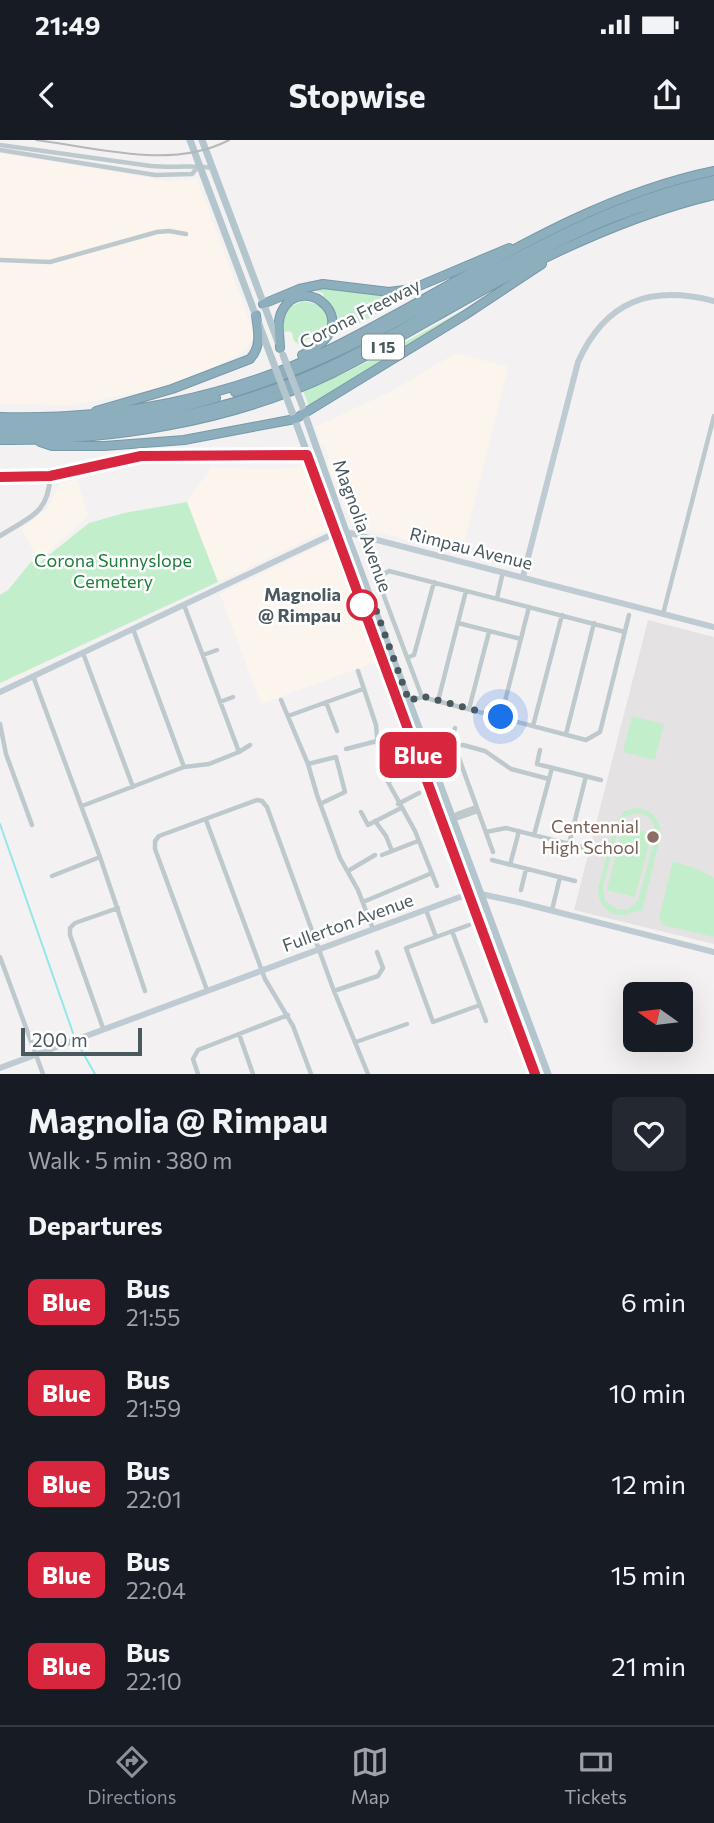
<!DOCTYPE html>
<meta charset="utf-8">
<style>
body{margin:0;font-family:Commissioner,sans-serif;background:#242831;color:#f1f3f6;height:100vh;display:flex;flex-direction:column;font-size:26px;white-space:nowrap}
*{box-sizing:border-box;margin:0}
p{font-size:23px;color:#9ea1a6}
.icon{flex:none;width:38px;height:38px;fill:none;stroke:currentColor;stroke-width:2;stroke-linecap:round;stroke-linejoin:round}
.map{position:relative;height:934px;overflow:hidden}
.panel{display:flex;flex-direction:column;background:#171b24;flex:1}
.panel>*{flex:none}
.badge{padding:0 14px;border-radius:10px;font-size:24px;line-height:46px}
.needle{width:46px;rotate:284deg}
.tools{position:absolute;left:623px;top:842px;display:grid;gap:14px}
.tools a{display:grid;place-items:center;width:70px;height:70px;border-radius:10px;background:#171b24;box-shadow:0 7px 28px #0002;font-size:35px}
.scale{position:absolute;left:21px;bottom:18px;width:121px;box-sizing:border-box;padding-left:7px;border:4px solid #4a595e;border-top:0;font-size:19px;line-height:24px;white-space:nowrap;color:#4a595e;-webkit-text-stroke:5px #fff;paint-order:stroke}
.you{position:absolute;width:35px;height:35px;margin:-18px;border:5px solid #fff;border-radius:50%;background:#1a73e8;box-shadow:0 0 0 10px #1a73e833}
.map>.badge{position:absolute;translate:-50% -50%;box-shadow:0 0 0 4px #fff}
h2{padding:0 28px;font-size:26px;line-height:63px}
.round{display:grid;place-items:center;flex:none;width:74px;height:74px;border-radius:10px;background:#242831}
.headline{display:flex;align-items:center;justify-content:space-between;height:119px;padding:0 28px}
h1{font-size:33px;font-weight:700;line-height:52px}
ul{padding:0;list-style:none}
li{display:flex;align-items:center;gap:21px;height:91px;padding:0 28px}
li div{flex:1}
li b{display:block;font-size:26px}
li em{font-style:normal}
li .badge{min-width:77px;font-weight:700;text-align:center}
.status{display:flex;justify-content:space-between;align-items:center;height:49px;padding:0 35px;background:#171b24;direction:ltr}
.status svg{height:19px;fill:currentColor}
header{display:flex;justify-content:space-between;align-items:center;height:91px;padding:0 28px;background:#171b24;font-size:32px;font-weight:700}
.menu{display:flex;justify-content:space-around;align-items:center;height:98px;border-top:2px solid #363941;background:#171b24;font-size:19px;color:#9ea1a6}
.menu a{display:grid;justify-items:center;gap:4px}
.menu .on{color:#8c9099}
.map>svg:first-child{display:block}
.commercial{fill:#fcf5ed}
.education{fill:#e4e2e3}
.green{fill:#c3eecb;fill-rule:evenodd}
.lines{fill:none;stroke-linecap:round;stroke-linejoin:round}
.stream{stroke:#92e8e9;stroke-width:2}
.motorway-casing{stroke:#7799a9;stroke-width:10}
.minor{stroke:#bec9cd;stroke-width:4.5}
.tertiary{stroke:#bec9cd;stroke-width:5}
.secondary{stroke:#becbd2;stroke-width:6}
.primary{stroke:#b3c6ce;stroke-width:7}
.motorway{stroke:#8caebd;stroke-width:8}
.rail{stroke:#b4b8bb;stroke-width:2}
.primary-bridge{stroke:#b3c6ce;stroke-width:7}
.line-casing{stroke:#fff;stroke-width:16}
.line{stroke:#d7263d;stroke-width:10}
.walk{stroke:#4a595e;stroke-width:7;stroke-dasharray:0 12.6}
.stop-dot{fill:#fff;stroke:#d7263d;stroke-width:3.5}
.education-dot{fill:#8d6e63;stroke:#fff;stroke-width:2.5}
.labels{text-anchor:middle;stroke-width:5;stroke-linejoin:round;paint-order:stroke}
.shield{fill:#fff;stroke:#808b8e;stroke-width:2}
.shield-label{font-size:16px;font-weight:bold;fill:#4a595e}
.street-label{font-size:18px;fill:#4a595e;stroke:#fff}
.park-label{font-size:18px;fill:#1c7e3a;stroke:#fff}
.stop-label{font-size:18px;font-weight:bold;fill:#4a595e;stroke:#fff;text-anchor:end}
.education-label{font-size:18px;fill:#785e54;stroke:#fff;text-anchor:end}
</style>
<div class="status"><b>21:49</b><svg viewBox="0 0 49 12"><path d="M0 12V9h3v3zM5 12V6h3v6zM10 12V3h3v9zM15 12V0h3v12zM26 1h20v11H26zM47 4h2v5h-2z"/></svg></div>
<header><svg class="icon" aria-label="back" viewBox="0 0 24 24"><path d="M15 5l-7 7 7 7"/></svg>Stopwise<svg class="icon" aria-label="share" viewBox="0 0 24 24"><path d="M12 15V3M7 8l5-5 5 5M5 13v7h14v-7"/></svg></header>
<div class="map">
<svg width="714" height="934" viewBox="0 0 714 934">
<rect width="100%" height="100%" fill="#f4f1f2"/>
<path class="commercial" d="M0,13L169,41L197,39L255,196L242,213L204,232L150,250L74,265L0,264Z
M456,213L508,227L461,414L352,385L327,323L329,319L325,305L321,304L315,287L392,251Z
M300,324L305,327L327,386L325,391L218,442L187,362L211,328L278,329L299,327Z
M77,339L88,376L39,420L21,389L48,368L60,343Z
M328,402L333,404L376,522L261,564L220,454Z"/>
<path class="education" d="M648,480L714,497V804L574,770Z"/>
<path class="green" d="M315,148L416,151L417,154C411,160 406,159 398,162C383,169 350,192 335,192C337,167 325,169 323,153L316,151Z
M303,161L321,165L328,177L327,191L322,190L313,199H307L302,206L294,201L292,193L289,191L284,192V177L290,167Z
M463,170L464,172L309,266L303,251C359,229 410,199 463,170Z
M187,362L218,442L0,543V455L8,450L35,417L39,423L89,383L124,373Z
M632,576L664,584L655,620L623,612Z
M635,668C651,669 660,678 661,694L642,771C634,770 632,774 624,775C608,777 598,763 598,749L615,683L624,671ZM636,673C649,674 657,683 655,697L638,761L629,769H617L605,761L603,746L619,685L625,677Z
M623,686L652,693L635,757L607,750Z
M673,721L700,730L714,738V797L663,785L659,778Z"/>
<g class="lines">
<path class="stream" d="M0,684L73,893
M79,906L95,934"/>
<g class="motorway-casing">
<path id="motorway" d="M263,164L299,149L323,144L389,152L412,149L509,108
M280,208C280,196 276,182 282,171C303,129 371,184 302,215
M235,252C404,201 540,77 714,40
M96,271L172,249L250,219C262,206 258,191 256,175
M0,277C113,280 228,259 330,209C456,147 574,60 714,31
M0,285C73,286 146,279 216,258
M0,292C113,294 228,274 330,226C420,184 502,126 593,86C631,69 673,58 714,48
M0,300C110,301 231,282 331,234C388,206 442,172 498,142C567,105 638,73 714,55
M40,302L52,306H104L184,300L295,279L465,175L542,124"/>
</g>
<path class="minor" d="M0,5L151,26C171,28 191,25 212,28
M0,10L155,35L192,34L198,27
M0,120L50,122L157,92L169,91L186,94
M497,458L503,432
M184,465L239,612
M663,474L714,276
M458,483L521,499
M133,489L184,627
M83,513L133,647
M203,515L217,510
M409,517L414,515L434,442
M358,531L376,585L378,607L388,642L415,691L437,746
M33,536L100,717L145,851
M422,557L379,443L381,436L389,431L625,492
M281,560L308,624L317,655L340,718L358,750L373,789
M409,561L422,557L586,600L600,592L629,475
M438,561L466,451
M220,562L233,557
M326,562L337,591
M469,569L489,492
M288,576L363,549
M501,577L529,467
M0,584L6,614L32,685
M533,586L562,475
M455,588L452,599L493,712
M566,594L594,483
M454,606L463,605L485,611L511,629L549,639
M346,609L377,601
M540,610L537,624L601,640
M379,612L404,606
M308,624L336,617L345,652L320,664
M387,638L421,626
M388,642L421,626
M398,664L419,653
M82,666L184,627L209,624L239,612L250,605
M361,672L368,685L401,668
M453,678L457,674L476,667
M454,678H458L478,671
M206,680L265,839L293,886L311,934
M375,681L386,696L392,711
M486,692L506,688L585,708
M534,695L552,628
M569,704L586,636
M382,715L418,701
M492,720L575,741
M510,725L519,691
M348,731L375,715
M52,736L100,717
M521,750L526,729
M363,762L432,733
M426,770L436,797
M552,770L560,737
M469,785L406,808L433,882L480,865
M452,791L486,881
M0,817L43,934
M207,850L155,709V701L159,696L257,660L262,661L267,667L334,851L368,934
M334,851L378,836L383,828L377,812
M103,888L70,795V788L75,783L118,768
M239,894L253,934
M356,902L407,884
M198,934L193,919L198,910L288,875"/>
<path class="tertiary" d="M0,337L50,336L141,316L319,313
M0,396C29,377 49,374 50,336"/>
<path class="secondary" d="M523,437L578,222C606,160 651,145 714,161
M0,552L335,393L346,392L714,487
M0,928L468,754H481L518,762L714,812"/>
<path class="primary" d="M190,0L272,219
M202,0L278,202
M303,269L346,392L548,934
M292,272L535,934"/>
<use href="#motorway" class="motorway"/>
<path class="rail" d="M36,0C98,8 172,30 229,0"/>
<path class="primary-bridge" d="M283,215L302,265
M272,219L292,272"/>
</g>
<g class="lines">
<g class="line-casing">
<path id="line" d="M0,337L50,336L141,316L307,315L535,934"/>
</g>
<use href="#line" class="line"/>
<path class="walk" d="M362,465L360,458L366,475L376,470L409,561L422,556L501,577"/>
</g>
<circle class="stop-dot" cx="362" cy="465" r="14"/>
<circle class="education-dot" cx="653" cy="697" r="7"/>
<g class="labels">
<rect class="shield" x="362" y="194.5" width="42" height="25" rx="5"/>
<g class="shield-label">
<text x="383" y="213">I 15</text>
</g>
<g class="street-label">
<text transform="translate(360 174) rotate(-27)" y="6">Corona Freeway</text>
<text transform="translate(362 386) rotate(70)" y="6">Magnolia Avenue</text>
<text transform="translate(471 409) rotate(14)" y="6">Rimpau Avenue</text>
<text transform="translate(348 783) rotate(-20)" y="6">Fullerton Avenue</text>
</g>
<g class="park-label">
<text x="113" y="427">Corona Sunnyslope<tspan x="113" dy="21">Cemetery</tspan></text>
</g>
<g class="stop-label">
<text x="341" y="461">Magnolia<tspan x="341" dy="21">@ Rimpau</tspan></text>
</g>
<g class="education-label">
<text x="639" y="693">Centennial<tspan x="639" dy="21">High School</tspan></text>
</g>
</g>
</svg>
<div class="tools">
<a><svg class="needle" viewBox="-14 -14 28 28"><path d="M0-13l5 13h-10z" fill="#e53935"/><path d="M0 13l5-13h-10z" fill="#9ea1a6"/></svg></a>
</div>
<div class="scale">200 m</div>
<div class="you" style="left:501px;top:577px"></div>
<b class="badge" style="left:418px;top:615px;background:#d7263d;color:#fff">Blue</b>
</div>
<section class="panel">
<div class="headline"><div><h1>Magnolia @ Rimpau</h1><p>Walk · 5 min · 380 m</p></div><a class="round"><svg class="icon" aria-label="heart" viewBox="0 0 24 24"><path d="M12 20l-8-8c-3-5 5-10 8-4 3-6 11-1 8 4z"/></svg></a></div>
<h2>Departures</h2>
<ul>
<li><span class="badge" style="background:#d7263d;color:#fff">Blue</span><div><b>Bus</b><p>21:55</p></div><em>6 min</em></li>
<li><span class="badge" style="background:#d7263d;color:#fff">Blue</span><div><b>Bus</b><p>21:59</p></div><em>10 min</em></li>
<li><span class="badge" style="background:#d7263d;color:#fff">Blue</span><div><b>Bus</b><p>22:01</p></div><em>12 min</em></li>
<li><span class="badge" style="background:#d7263d;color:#fff">Blue</span><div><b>Bus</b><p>22:04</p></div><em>15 min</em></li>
<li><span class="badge" style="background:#d7263d;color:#fff">Blue</span><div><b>Bus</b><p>22:10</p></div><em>21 min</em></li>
</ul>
</section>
<nav class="menu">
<a class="on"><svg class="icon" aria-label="directions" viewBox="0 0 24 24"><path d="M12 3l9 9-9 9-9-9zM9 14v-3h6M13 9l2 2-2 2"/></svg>Directions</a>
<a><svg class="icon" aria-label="map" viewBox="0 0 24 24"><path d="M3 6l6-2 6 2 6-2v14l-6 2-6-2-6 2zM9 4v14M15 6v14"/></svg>Map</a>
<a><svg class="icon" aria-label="tickets" viewBox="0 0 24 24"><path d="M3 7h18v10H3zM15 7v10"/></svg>Tickets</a>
</nav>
